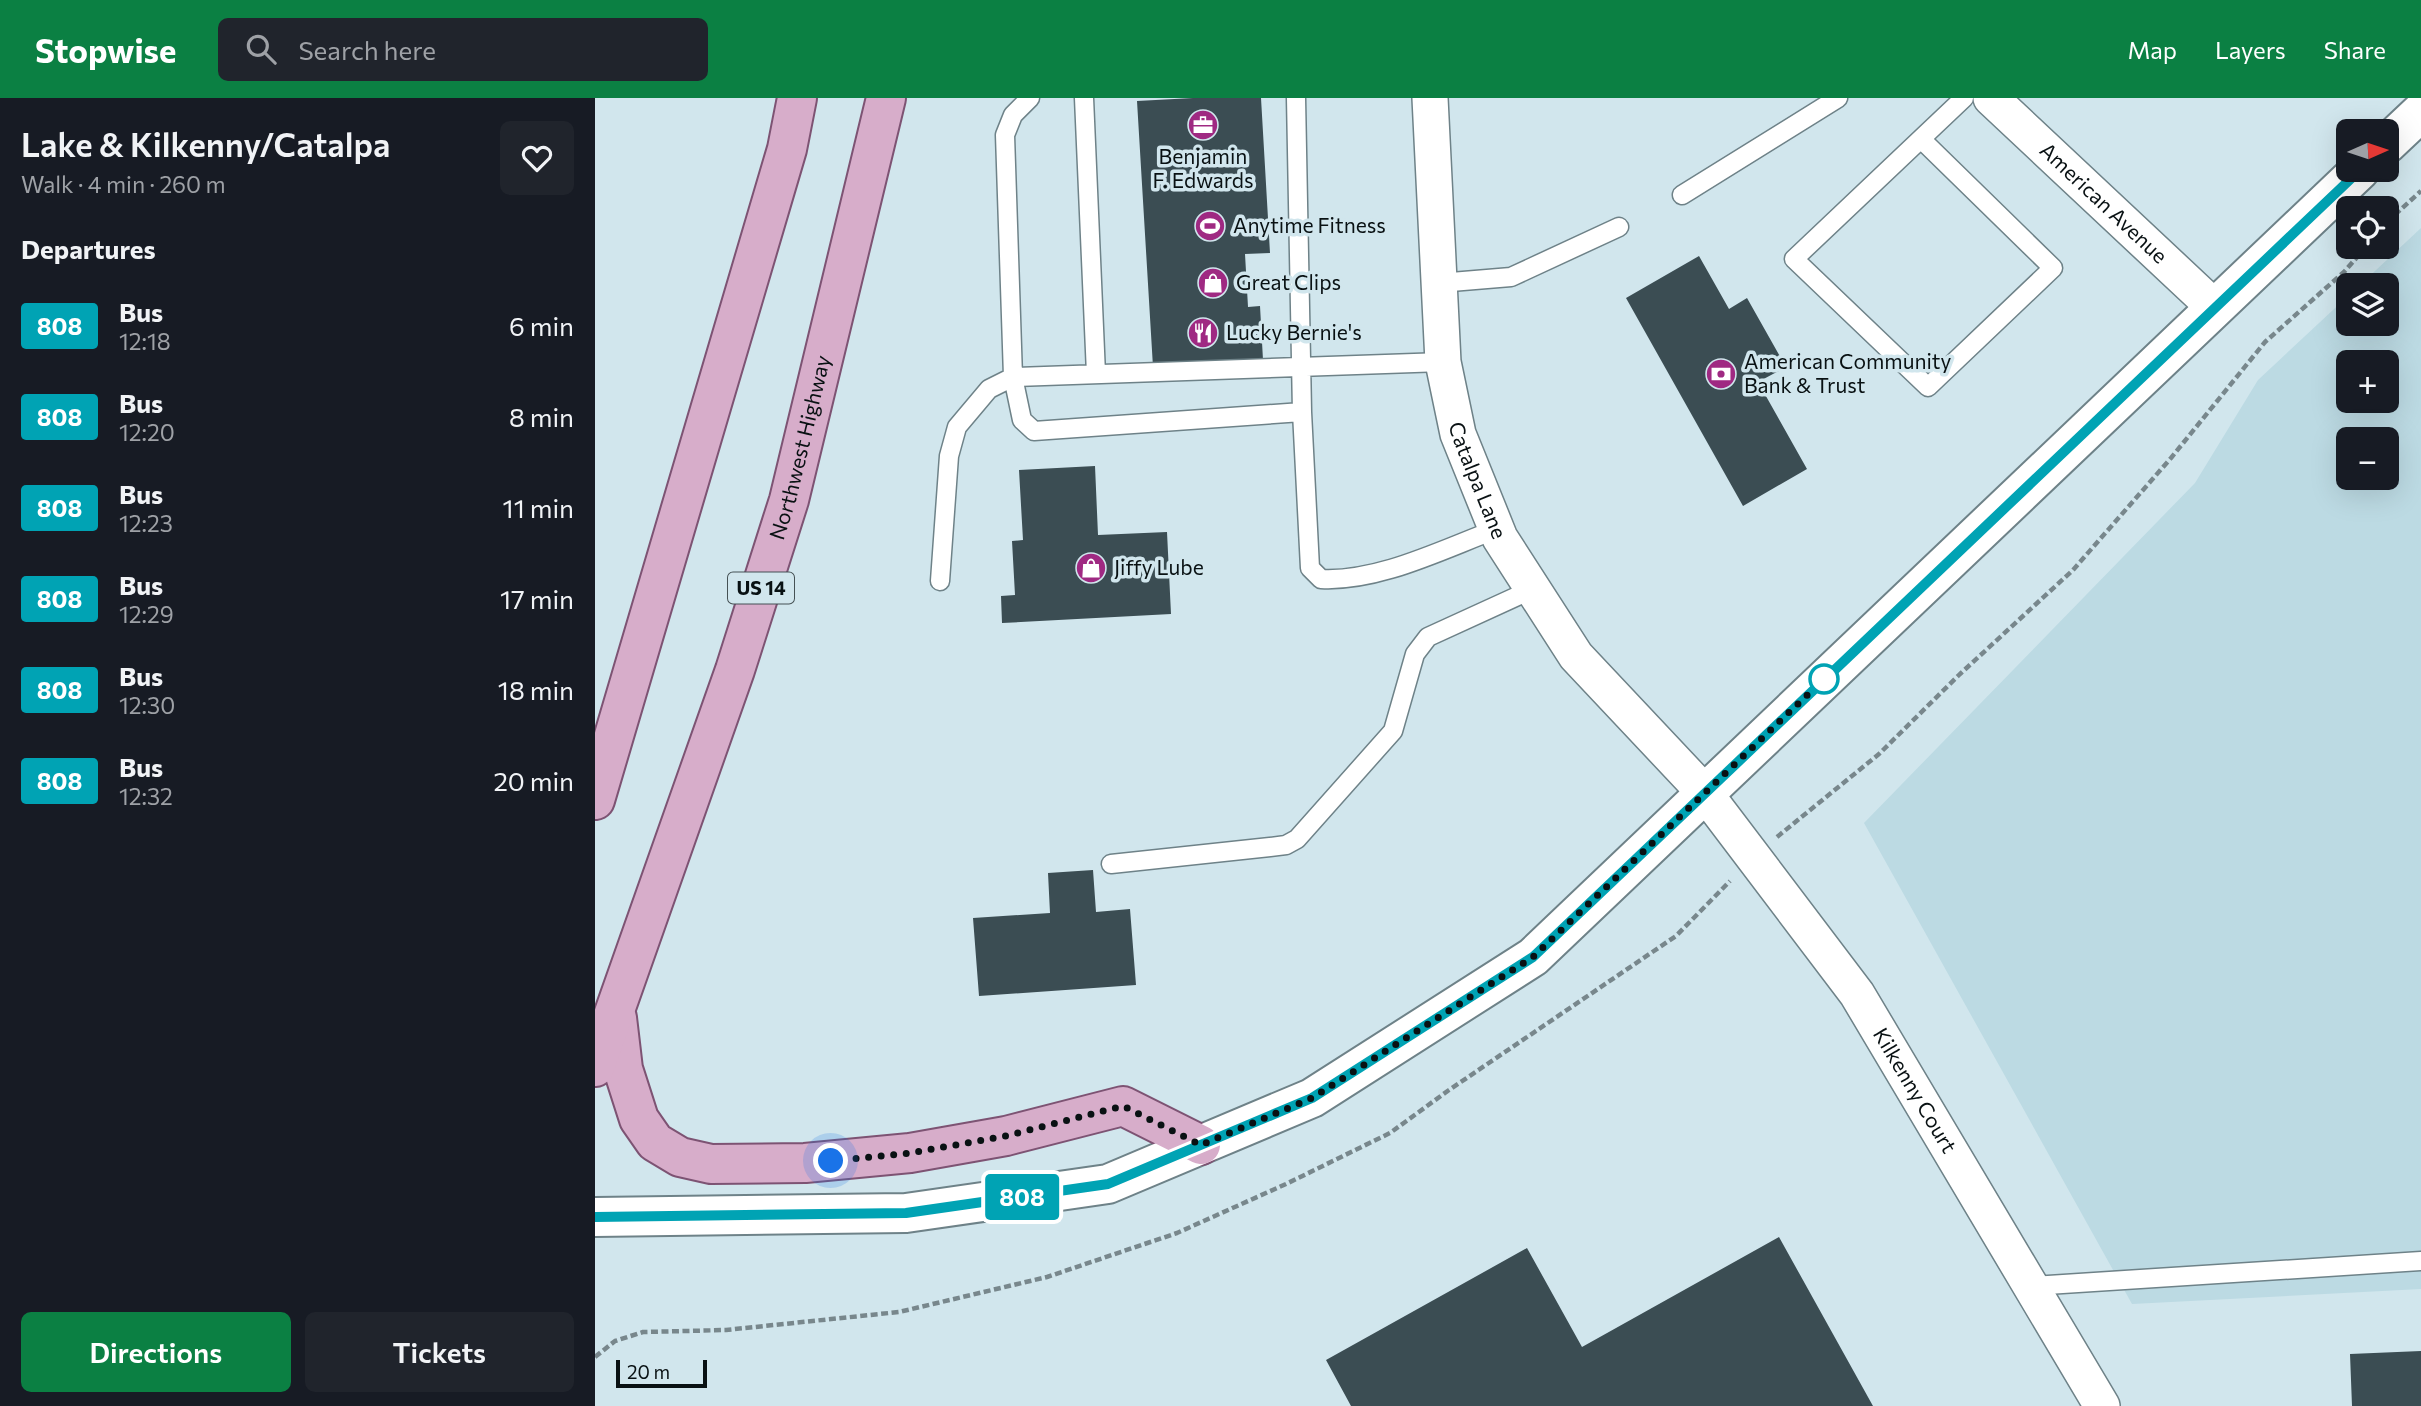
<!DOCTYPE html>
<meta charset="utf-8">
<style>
body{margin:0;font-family:Commissioner,sans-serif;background:#20242c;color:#f1f3f6;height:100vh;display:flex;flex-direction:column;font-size:26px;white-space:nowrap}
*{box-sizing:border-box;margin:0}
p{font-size:23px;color:#9ea1a6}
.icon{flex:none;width:38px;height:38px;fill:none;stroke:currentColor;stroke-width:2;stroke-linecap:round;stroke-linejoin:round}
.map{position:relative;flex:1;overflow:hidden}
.drawer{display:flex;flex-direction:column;background:#171b24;width:595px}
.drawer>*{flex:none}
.badge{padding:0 14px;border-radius:5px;font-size:24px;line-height:46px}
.needle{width:46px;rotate:87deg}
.buttons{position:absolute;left:1741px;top:21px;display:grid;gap:14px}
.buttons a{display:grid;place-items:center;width:63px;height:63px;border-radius:10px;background:#171b24;box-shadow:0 7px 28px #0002;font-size:35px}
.scale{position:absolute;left:21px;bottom:18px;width:91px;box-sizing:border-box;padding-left:7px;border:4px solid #091113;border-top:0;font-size:19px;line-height:24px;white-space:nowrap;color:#091113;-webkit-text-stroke:5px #d1e6ed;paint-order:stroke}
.you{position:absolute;width:35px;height:35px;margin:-18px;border:5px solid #fff;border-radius:50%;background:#1a73e8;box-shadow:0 0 0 10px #1a73e833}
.map>.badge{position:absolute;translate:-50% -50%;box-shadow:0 0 0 4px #fff}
h2{padding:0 21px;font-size:26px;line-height:63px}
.round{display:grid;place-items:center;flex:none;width:74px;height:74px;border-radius:10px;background:#20242c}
.overview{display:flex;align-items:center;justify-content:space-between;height:119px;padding:0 21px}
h1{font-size:33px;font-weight:600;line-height:52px}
.primary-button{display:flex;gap:14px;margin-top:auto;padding:14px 21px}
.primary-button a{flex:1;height:80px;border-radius:10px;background:#0b8043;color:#fff;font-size:28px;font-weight:600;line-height:80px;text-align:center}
.primary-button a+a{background:#20242c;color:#f1f3f6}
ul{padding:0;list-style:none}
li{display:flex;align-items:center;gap:21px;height:91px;padding:0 21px}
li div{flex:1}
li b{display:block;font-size:26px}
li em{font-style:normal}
li .badge{min-width:77px;font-weight:700;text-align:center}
header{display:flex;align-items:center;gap:42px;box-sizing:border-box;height:98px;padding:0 35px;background:#0b8043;color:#fff}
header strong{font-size:33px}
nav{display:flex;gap:38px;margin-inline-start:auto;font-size:24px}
.search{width:490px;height:63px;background:#20242c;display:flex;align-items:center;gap:18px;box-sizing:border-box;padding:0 24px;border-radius:10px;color:#9ea1a6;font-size:26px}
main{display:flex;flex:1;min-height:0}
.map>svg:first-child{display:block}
.built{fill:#bcdae3;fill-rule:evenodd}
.building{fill:#3b4d53}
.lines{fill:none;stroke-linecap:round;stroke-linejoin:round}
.service-casing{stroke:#6e8288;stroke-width:21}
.minor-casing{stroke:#6e8288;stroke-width:38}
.tertiary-casing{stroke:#6e8288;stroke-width:42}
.primary-casing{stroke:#7d5373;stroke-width:42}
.path{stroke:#78878c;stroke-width:4.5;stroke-dasharray:7 3.5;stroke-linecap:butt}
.service{stroke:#fff;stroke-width:18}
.minor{stroke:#fff;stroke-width:35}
.tertiary{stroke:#fff;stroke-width:38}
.primary{stroke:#d7adca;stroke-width:38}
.line-casing{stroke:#fff;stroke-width:16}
.line{stroke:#00a3b4;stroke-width:10}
.walk{stroke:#091113;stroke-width:7;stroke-dasharray:0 12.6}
.stop-dot{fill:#fff;stroke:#00a3b4;stroke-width:3.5}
.labels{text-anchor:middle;stroke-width:7;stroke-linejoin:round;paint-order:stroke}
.shield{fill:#d1e6ed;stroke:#455154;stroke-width:2}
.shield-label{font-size:19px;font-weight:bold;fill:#091113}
.poi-label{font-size:21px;fill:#091113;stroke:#d1e6ed;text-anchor:start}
.street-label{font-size:21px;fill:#091113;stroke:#d1e6ed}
</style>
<header>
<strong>Stopwise</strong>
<div class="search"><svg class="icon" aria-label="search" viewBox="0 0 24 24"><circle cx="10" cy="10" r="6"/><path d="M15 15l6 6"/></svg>Search here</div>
<nav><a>Map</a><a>Layers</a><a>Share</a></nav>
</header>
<main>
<section class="drawer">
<div class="overview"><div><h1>Lake &amp; Kilkenny/Catalpa</h1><p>Walk · 4 min · 260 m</p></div><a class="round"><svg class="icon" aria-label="heart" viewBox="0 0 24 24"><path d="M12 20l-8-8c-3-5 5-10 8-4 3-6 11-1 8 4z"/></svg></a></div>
<h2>Departures</h2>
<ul>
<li><span class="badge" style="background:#00a3b4;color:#fff">808</span><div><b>Bus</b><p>12:18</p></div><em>6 min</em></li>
<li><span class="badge" style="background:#00a3b4;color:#fff">808</span><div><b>Bus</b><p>12:20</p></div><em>8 min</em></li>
<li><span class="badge" style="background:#00a3b4;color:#fff">808</span><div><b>Bus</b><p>12:23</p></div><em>11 min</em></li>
<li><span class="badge" style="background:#00a3b4;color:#fff">808</span><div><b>Bus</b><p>12:29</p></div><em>17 min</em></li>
<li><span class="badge" style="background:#00a3b4;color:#fff">808</span><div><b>Bus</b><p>12:30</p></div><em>18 min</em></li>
<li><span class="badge" style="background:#00a3b4;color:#fff">808</span><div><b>Bus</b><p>12:32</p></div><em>20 min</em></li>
</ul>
<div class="primary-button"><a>Directions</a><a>Tickets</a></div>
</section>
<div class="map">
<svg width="1826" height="1308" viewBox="0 0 1826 1308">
<rect width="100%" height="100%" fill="#d1e6ed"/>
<path class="built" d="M1826,130V1191L1537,1206L1269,725L1600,385L1663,282L1753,198L1754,226H1792V187H1765ZM1754,264H1792V303H1754ZM1754,341H1792V380H1754Z"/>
<path class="building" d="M598,0H666L675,155L650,156L653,209L665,208L668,262L558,269L542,3Z
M1104,158L1134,211L1152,200L1191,269L1163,284L1212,371L1148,408L1031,200Z
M500,368L503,437L572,434L576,516L407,525L406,498L420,497L417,443L428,442L424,372Z
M498,772L501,814L535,811L541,887L384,898L378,820L455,815L453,775Z
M1184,1139L1278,1308H756L731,1262L932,1150L987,1249Z
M1826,1253V1308H1757L1755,1256Z"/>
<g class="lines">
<g class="service-casing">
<path id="service" d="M435,0L418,17L410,37L418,279L848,264
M489,0L501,276
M701,0L707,314L715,470L726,481C784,484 848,451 902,431
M1326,41L1458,170L1333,289L1199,161L1369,0
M1087,97L1243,0
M844,185L916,179L1024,129
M345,483L354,358L362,329L394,291L418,279L427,322L439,333L707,314
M516,766L675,749L691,747L702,741L798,633L820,556L833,539L938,491
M1436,1188L1826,1163"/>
</g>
<g class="minor-casing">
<g id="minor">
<path id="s1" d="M835,0L848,264L863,336L905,440L981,558L1109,694L1262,896L1507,1308"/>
<path id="s2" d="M1396,0L1620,210"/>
</g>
</g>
<g class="tertiary-casing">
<path id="tertiary" d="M1792,46L1826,14
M0,1119L311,1115L513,1086L717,1000L938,859L1765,72"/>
</g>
<g class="primary-casing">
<g id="primary">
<path d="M0,702L192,51L202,0"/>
<path d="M22,920L28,971L44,1021L60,1044L85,1059L116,1066L210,1065L315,1055L411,1038L528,1008L606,1047"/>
<path id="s3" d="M0,969L140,572L194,402L291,0"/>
</g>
</g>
<path class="path" d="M1792,124L1826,93
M1182,739L1284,656L1365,576L1478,472L1576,360L1670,244L1749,174L1771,149
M0,1259L20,1243L48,1234L131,1232L304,1214L452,1179L582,1135L691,1086L795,1035L854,992L1081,838L1135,783"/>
<use href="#service" class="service"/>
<use href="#minor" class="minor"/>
<use href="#tertiary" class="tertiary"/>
<use href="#primary" class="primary"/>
</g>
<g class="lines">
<g class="line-casing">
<path id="line" d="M0,1119L311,1115L513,1086L717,1000L938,859L1765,72"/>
</g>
<use href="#line" class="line"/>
<path class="walk" d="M236,1063L315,1055L411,1038L528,1008L606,1047L717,1000L938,859L1229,581"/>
</g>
<defs>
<g id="office-disc" transform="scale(1.575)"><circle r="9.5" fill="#9f2982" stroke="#d1e6ed"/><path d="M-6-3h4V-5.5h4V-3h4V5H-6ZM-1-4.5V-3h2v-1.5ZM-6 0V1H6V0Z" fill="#fff"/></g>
<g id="stadium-disc" transform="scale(1.575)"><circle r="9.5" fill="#9f2982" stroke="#d1e6ed"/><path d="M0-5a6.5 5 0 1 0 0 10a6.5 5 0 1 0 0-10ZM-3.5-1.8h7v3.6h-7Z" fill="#fff"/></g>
<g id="shop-disc" transform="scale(1.575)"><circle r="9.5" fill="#9f2982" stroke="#d1e6ed"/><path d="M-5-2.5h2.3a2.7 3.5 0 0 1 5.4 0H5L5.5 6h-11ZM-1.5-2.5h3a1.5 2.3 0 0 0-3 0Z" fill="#fff"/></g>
<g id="restaurant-disc" transform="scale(1.575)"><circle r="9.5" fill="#9f2982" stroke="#d1e6ed"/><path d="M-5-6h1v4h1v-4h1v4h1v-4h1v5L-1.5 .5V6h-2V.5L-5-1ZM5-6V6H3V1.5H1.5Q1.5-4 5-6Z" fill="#fff"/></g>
<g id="bank-disc" transform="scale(1.575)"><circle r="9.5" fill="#9f2982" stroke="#d1e6ed"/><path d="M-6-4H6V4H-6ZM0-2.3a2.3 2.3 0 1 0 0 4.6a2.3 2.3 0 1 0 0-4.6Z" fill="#fff"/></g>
</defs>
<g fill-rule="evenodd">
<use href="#office-disc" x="608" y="27"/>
<use href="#stadium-disc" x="615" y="128"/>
<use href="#shop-disc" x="618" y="185"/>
<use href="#restaurant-disc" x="608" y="235"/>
<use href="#bank-disc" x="1126" y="276"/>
<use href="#shop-disc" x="496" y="470"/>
</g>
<circle class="stop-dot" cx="1229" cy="581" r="14"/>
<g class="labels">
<rect class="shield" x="133" y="474.5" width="66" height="31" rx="5"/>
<g class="shield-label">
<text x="166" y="497">US 14</text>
</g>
<g class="poi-label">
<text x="608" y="66" text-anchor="middle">Benjamin<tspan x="608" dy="24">F. Edwards</tspan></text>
<text x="638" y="135">Anytime Fitness</text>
<text x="641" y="192">Great Clips</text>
<text x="631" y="242">Lucky Bernie's</text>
<text x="1149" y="271">American Community<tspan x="1149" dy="24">Bank &amp; Trust</tspan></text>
<text x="519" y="477">Jiffy Lube</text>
</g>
<g class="street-label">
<text dy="7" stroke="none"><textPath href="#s2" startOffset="154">American Avenue</textPath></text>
<text dy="7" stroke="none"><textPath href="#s3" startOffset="653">Northwest Highway</textPath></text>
<text dy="7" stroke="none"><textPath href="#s1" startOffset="388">Catalpa Lane</textPath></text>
<text dy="7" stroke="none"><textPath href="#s1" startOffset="1143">Kilkenny Court</textPath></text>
</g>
</g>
</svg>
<div class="buttons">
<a><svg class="needle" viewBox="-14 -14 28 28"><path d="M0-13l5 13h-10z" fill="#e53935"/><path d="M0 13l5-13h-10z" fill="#9ea1a6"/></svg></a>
<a><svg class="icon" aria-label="locate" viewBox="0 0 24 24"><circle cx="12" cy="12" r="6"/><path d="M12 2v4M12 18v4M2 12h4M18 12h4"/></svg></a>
<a><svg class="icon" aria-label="layers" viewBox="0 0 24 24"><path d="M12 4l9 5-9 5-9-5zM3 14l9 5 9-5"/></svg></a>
<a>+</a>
<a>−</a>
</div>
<div class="scale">20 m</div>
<div class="you" style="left:236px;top:1063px"></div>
<b class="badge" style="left:427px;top:1099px;background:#00a3b4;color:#fff">808</b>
</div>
</main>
